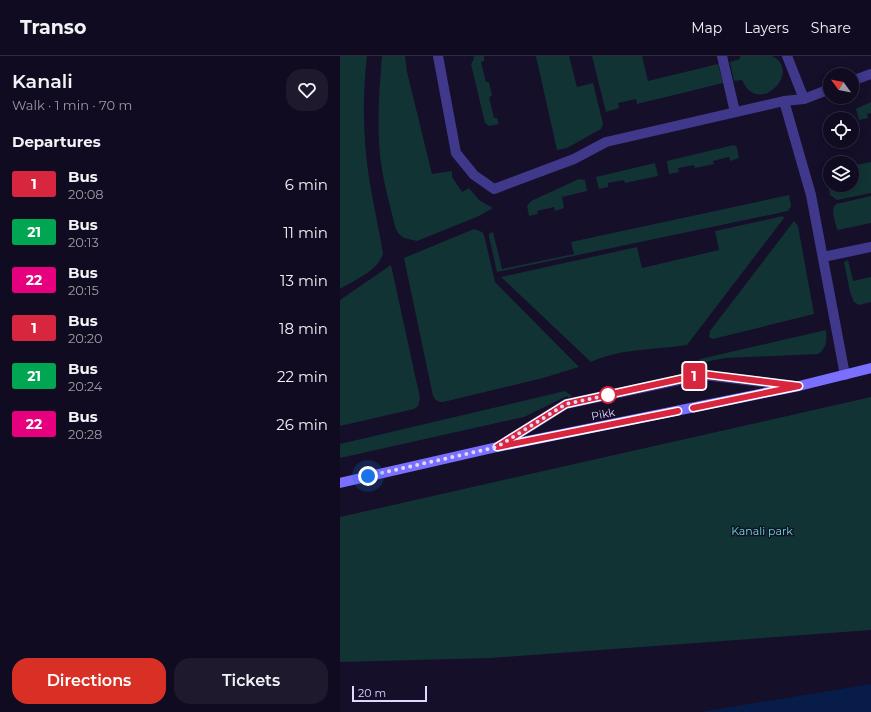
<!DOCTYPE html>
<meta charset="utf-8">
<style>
body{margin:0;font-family:Montserrat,sans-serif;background:#1e192d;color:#f1f3f6;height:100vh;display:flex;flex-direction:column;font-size:15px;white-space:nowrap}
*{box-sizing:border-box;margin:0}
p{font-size:13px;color:#9c9ba5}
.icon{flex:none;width:22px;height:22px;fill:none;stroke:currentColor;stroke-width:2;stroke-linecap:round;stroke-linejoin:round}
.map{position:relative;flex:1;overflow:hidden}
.sheet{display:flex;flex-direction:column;background:#100b20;width:340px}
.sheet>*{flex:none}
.badge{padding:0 8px;border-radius:3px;font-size:14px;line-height:26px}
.needle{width:26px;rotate:303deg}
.fabs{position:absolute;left:483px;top:12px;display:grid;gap:8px}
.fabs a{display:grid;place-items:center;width:36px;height:36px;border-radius:50%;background:#100b20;box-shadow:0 2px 10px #0003,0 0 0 1px #302b3e;font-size:20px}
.scale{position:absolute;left:12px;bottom:10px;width:75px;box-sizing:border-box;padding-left:4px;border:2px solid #dfd8ff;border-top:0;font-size:11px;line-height:14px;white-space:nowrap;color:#dfd8ff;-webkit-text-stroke:3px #150f2a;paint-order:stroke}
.you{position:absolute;width:20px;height:20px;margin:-10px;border:3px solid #fff;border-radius:50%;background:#1a73e8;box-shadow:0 0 0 6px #1a73e833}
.map>.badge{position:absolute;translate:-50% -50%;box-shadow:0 0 0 2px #fff}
h2{padding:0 12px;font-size:15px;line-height:36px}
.round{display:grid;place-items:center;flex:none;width:42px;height:42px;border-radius:16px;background:#1e192d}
.summary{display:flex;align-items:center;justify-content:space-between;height:68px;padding:0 12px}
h1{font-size:19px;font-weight:600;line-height:30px}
.action{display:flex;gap:8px;margin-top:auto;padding:8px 12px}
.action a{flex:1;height:46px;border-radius:16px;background:#d93025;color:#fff;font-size:16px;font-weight:600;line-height:46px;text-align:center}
.action a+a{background:#1e192d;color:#f1f3f6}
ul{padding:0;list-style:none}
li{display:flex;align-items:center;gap:12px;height:48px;padding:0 12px}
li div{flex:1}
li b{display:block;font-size:15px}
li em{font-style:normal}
li .badge{min-width:44px;font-weight:700;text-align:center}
header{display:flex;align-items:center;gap:24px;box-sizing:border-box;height:56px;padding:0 20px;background:#100b20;border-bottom:1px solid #302b3e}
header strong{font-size:19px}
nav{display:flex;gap:22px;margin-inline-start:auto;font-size:14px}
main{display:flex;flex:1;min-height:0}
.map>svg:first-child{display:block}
.green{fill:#123334}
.water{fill:#081c4a}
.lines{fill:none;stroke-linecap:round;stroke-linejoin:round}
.lane{stroke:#40388b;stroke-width:10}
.street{stroke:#40388b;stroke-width:10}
.secondary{stroke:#7b6fff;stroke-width:10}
.line-casing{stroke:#fff;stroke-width:9}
.line{stroke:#d7263d;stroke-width:6}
.walk{stroke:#dfd8ff;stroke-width:4;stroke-dasharray:0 7.2}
.stop-dot{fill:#fff;stroke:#d7263d;stroke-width:2}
.labels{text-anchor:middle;stroke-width:3;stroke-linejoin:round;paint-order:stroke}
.street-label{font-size:11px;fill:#dfd8ff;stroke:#150f2a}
.park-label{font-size:11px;fill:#5ee5cb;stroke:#150f2a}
</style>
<header>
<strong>Transo</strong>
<nav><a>Map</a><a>Layers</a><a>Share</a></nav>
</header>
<main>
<section class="sheet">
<div class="summary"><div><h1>Kanali</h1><p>Walk · 1 min · 70 m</p></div><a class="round"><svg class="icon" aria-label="heart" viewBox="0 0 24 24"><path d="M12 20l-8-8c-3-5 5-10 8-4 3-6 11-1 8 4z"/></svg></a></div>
<h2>Departures</h2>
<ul>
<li><span class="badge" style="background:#d7263d;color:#fff">1</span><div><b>Bus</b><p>20:08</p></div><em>6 min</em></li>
<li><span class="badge" style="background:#00a651;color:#fff">21</span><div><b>Bus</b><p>20:13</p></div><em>11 min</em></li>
<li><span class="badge" style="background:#e6007e;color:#fff">22</span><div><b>Bus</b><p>20:15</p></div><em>13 min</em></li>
<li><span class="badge" style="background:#d7263d;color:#fff">1</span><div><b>Bus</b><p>20:20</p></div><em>18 min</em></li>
<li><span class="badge" style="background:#00a651;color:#fff">21</span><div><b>Bus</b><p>20:24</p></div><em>22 min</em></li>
<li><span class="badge" style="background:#e6007e;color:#fff">22</span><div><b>Bus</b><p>20:28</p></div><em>26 min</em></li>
</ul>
<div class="action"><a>Directions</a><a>Tickets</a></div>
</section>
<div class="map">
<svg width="531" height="656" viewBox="0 0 531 656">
<rect width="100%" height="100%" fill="#150f2a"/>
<path class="green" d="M0,0H27C22,42 23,87 30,128C34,151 39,174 43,198C37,215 15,224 0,233Z
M42,0H65L67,16L92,118L112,115V121L122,136L129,132L139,144L153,152L139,160L77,185L64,182L58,177L55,171C51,152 45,133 42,114C36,76 39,38 42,0Z
M136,0H144V5L141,6L146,26H149L152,40L149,41L154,62H157L159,68L149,70L145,67L131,8L134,3L133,1Z
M196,0H229L237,31L253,27L263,68L261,73L227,92L217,94Z
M252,0H302L308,25L378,8L383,27L297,48L296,43L278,47L279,52L266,56Z
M400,0H432C463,15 419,62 402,24L394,25L390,6L400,3Z
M531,46V57L527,58L528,62L519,64L516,53Z
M394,89L397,91L399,102L390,105L389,101L373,105L374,108L355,112L354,109L338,112L339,116L329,118L327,105Z
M531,106V137L497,144L490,139L487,123L488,116H490V129H512V110Z
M315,107L318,120L285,127L284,124L268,127V131L259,133L256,121Z
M239,123L245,124L247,135L222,141L224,152L215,155L214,151L197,155L198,158L189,160L187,150L191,145Z
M449,139L451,150L448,155L157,216L149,180V178L153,176L162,213L234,198L231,186Z
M531,140V167L498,174L497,173C495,165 490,153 496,148Z
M443,160L444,162L347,289C315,294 281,292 251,306L161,221L297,191L302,212L379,194L375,175Z
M454,165L458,170L474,258L373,283L369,281L370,275Z
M134,173L142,176L144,179L155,226L239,311L203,322L103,346C98,346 95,344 93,340L64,202Z
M508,204L513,225L531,221V246L519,249L514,246L510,236L504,206Z
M51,209L80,342L78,350L74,353L0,370V244Z
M486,274C487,284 487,292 478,298L385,302L365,306L364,310L355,312L360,303Z
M225,335L232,340L228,342L227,340L184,361L0,402V388Z
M531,341V574L151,602L0,606V461Z"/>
<path class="water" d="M531,628V656H361Z"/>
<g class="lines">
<path class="lane" d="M382,0L395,56
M159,390L226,348L363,319L455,330"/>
<path class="street" d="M98,0L116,97L134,119L154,133L234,103L266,86L444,45
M447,0L464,43
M512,25L531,18
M490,33L464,43L444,45L471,139L505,319
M483,201L531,191"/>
<path class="secondary" d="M0,427L157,391L459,330L531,312"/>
</g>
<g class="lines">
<g class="line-casing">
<path id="line" d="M338,355L157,391L226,348L363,318L459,330L353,352"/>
</g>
<use href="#line" class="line"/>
<path class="walk" d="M28,420L157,391L226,348L268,339"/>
</g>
<circle class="stop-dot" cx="268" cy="339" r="8"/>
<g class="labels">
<g class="street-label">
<text transform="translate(263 358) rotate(-11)" y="4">Pikk</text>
</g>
<g class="park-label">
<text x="422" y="479">Kanali park</text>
</g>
</g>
</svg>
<div class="fabs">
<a><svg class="needle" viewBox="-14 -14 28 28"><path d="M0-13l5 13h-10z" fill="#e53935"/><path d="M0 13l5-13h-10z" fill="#9c9ba5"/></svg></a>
<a><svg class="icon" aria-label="locate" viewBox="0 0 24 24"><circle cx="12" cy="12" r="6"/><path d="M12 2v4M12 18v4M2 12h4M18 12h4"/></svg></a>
<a><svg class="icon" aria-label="layers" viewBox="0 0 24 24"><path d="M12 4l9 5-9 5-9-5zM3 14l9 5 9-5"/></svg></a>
</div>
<div class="scale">20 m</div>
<div class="you" style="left:28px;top:420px"></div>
<b class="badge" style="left:354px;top:320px;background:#d7263d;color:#fff">1</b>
</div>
</main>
